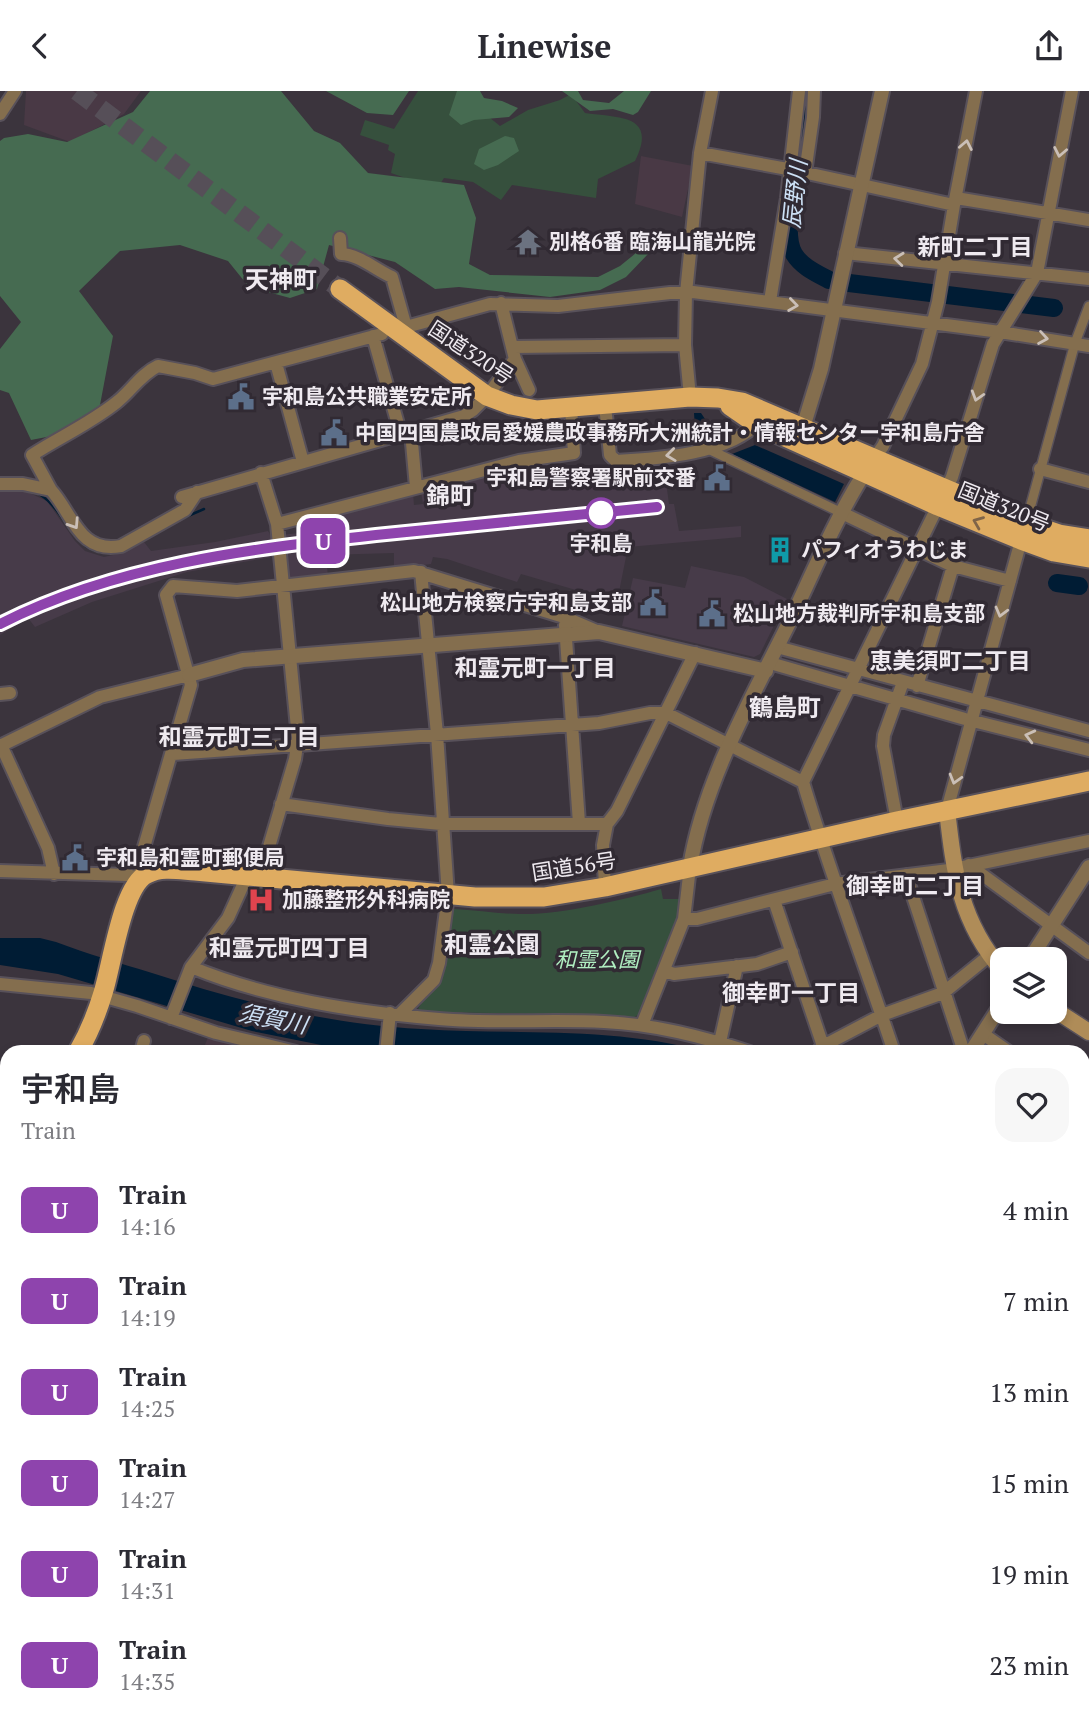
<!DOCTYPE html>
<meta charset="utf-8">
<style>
body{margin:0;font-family:"PT Serif","Noto Sans JP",serif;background:#f7f7f7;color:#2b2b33;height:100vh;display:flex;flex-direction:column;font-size:26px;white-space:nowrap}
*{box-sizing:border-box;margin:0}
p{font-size:23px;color:#7c7c81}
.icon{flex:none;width:38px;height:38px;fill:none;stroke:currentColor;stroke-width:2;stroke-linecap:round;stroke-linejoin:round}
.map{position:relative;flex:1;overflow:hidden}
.sheet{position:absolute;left:0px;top:954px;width:1090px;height:681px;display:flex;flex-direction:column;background:#fff;border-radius:21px 21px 0 0;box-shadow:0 4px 10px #0003}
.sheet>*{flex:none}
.badge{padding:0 14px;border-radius:10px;font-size:24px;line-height:46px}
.tools{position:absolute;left:990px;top:856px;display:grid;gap:14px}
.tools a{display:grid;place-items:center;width:77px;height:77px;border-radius:14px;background:#fff;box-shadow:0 4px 10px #0003;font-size:35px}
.map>.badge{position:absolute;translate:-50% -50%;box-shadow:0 0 0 4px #fff}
.round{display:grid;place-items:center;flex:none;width:74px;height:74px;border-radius:21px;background:#f7f7f7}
.headline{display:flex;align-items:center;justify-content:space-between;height:119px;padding:0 21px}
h1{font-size:33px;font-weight:600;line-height:52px}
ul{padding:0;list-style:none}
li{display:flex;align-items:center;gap:21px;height:91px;padding:0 21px}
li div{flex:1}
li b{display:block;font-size:26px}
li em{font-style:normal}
li .badge{min-width:77px;font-weight:700;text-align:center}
header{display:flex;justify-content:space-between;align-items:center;height:91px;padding:0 21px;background:#fff;font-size:32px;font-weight:600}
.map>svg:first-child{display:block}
.built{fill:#473b49}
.education{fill:#493945}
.green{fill:#36503d}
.forest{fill:#466b51}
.water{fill:#001c34}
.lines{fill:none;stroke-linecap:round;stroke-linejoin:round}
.stream{stroke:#001c34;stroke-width:2.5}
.river{stroke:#001c34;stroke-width:18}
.trunk-tunnel{stroke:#564f58;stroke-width:19;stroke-dasharray:19 10;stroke-linecap:butt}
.pedestrian-casing{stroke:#58515a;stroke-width:12}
.minor-casing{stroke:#58515a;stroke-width:16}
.tertiary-casing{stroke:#58515a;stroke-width:18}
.secondary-casing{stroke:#58515a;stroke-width:19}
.trunk-casing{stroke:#58515a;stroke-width:23}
.pedestrian{stroke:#846e4e;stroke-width:9}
.minor{stroke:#846e4e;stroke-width:12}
.tertiary{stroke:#846e4e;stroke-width:14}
.secondary{stroke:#af8c58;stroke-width:16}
.trunk{stroke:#dfac61;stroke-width:19}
.rail{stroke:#969098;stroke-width:2.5;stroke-dasharray:3.5 7;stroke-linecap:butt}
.oneway{stroke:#cabfb7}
.oneway2{stroke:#7f6448}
.line-casing{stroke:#fff;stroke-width:16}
.line{stroke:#8e44ad;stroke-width:10}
.stop-dot{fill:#fff;stroke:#8e44ad;stroke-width:3.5}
.labels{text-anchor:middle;stroke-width:7;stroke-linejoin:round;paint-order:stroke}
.poi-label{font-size:21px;font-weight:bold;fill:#efeaf0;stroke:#312a33;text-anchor:start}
.street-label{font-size:21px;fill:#efeaf0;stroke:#312a33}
.stop-label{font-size:21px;font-weight:bold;fill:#efeaf0;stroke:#312a33}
.park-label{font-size:21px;font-style:italic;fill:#b0efc1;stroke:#312a33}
.water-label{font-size:23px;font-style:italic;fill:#cce0f5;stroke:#312a33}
.neighbourhood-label{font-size:23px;font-weight:bold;fill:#efeaf0;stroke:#312a33}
.quarter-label{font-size:24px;font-weight:bold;fill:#efeaf0;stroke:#312a33}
</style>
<header><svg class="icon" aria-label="back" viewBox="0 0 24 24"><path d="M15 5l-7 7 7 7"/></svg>Linewise<svg class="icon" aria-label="share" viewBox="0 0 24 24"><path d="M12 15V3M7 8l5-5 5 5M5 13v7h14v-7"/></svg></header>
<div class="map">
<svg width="1089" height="1633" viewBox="0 0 1089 1633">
<rect width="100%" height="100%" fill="#3b343d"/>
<path class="built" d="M546,371L550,392L665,383L669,413H674L679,440L741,435V446L628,456L617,511L521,483L517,491L447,468L433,466L431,473L394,478V462L326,464L328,486L285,489L283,464L187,481L92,511L35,536L28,527L0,544V400L23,399L47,410L75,450L85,460L104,466L122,462L144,451L151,460L215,451L268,440L271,445L328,439L326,425L413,402L414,414L423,413L421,400L491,380Z
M691,475L744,486L787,508L760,563L754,566L622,535L633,487L685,497Z"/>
<path class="education" d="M26,0H141L124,23L70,51L24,34Z
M641,65L693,75L682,126L635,113Z
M209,944L273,961H202Z"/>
<path class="green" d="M418,0H457L500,35L528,19L560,9L571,3L585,22C619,27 658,23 635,70L598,88L596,107L512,94L501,109L473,91L444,87L437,98L391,82L395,63L388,59L389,54L360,44L365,29L394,38Z
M661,798L663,808H682L681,819L639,923L632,928L556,923L417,921C421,909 430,905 437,895C447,880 447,841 450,822L454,818C476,819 499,823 520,823C560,824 623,809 661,798Z"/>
<path class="forest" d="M150,0H281L314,40L340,52L368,82L464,94L476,127L469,173L490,184L598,186L620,175L636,162H649L626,186L600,199L550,206L459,196L435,198L395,171L329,154L317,198L290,207L249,196L228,170L180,154L120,160L79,200L113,245L100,314L77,340L31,349L9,302L0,299V258L21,231L0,205V50L4,47L28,43L67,51L133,21Z
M326,0H409L393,24L367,22Z
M457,0H480L484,7L502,10L518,17L509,26L474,29L461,34L449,24Z
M562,0H578L583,9L609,12L624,0H651L638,21L633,24L613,18L590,20Z
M505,45L514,47L519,60L498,74L484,79L474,73L479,58Z
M1083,1351L1089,1356V1418L1083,1414Z
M1089,1490V1633H955L965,1628H1083V1491Z
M348,1628H509L504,1633H349Z
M719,1628H779V1633H727Z"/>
<path class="water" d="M694,322H701L705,328L726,339L702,347L695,337Z
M755,354L844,393L835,411L732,363Z
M0,847H40L56,851C87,863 120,872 152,882C242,911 326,933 421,938C517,944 613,935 706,961H356L252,940L58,883L0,874Z
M1083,1185L1089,1189V1256L1083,1251Z"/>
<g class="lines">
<path class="stream" d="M37,402C69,418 72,472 119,460
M181,428L204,418"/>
<path class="river" d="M806,0C805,22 803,44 800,66C796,90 781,141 794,163C802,176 816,182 829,189
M849,192L1054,217
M1057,492L1079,495"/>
<path class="trunk-tunnel" d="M77,0L340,198"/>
<g class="pedestrian-casing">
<path id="pedestrian" d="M706,357L842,422
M1026,432L1075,252L1089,215"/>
</g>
<g class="minor-casing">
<path id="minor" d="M0,23L15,0
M700,62L793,79L954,114L976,0
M805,82L813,26L814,0
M956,107L1089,129
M340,147L341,163C358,163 376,179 392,186L406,236L490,213L558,215L670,202L693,201L1000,241L1089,255
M845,162L1089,188
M770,210L787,107L799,0
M373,245L401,344
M513,256L685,254
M515,268L529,299
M276,272L303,371
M690,306L685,254L686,202L700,62L712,0
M605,314L610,364L616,370C656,368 732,363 759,330
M411,341L416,396
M874,368L883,355L922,273L938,211L954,114
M1040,378L1089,391
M0,393H23L51,399C73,423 79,463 121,455L185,419L197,401
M51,399L32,364C60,346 91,332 117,311C131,300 141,283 158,275L195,282L213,288L382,243
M182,406L464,325L473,319L487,305L515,268L501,212
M842,422L953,475L1010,490
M277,433L519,370L574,362L571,317
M565,534L579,732
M777,556L1089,640
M770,572L965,628L1089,659
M917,595L953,475
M0,603L10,602
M1,654L48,757L54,783
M0,655L100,606L189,584
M173,663L599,632L650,622H666L803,691
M281,713L388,728L441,733H607
M947,719L1023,442
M897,730L883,655L884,644L903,591
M969,774L1089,862
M0,780L127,784L140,787L142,763L191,594L166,504L173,495L237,500L414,480L564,526L599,541
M906,784L962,955L966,961
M260,786L295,668L298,647L277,433L261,382
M605,796L603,754L607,733L617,720L695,562
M774,809L823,955L818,960
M684,828H697L835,793L949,779L1089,750
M191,876C269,908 356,921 439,928C494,933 550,928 604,931C654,933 703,946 750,961
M665,880L674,883L757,873L792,861
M0,893L91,902L137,915L216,942L296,961
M400,923L434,889L439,872L448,804L437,643L421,481
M171,927L191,876L228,827L247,785
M642,934L684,828L690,776
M983,943L1009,961
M720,951L737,875
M823,955L882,924L943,902L990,864
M141,961L144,950
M386,961L390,922
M894,961C864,871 830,782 803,691L952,386L993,253L1037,182L1072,0
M1083,1012L1089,1016
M1083,1083L1089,1074
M1083,1172L1089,1177
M1083,1262L1089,1267
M1083,1282L1089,1288
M872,1633L889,1628"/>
</g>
<g class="tertiary-casing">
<path id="tertiary" d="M801,343L821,278L882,0
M189,584L243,569L599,541L766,580
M690,776C704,689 753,605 792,526C816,475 838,422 869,375
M1030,868L1089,776
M971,961L1003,911"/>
</g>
<g class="secondary-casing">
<path id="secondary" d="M947,719C954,781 960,831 1003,880
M1055,919L1089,941"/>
</g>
<g class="trunk-casing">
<path id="trunk" d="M340,198L487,305L511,314L537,319L690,306L718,307L742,311L1026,432L1059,443L1089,448
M730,315L756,333L938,415L1021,449L1054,461L1089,467
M78,961C89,942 97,922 103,902C112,874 122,795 147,783C161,775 180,779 195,780L475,806H544L605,796L897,730L1089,690
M0,1034L7,1030"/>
</g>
<use href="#pedestrian" class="pedestrian"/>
<use href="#minor" class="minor"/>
<use href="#tertiary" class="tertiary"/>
<use href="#secondary" class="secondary"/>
<use href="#trunk" class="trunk"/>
<path class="rail" d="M0,533C119,472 255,457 387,443C477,434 567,425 658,416"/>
</g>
<defs><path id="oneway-chevron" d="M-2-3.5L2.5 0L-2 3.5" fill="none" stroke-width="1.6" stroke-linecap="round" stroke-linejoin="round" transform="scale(1.75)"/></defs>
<g class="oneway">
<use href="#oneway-chevron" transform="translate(966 54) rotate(-79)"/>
<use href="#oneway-chevron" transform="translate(1060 61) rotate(101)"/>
<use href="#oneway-chevron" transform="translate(899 168) rotate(-174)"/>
<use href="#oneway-chevron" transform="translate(793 214) rotate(8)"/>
<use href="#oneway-chevron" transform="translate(1043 247) rotate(9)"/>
<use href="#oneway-chevron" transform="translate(977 305) rotate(107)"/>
<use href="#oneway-chevron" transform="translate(671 364) rotate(173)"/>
<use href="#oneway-chevron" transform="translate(74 433) rotate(57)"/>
<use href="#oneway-chevron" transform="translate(1001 521) rotate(105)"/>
<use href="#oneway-chevron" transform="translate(1030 645) rotate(-166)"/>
<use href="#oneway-chevron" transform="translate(955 688) rotate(106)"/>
</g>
<use class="oneway2" href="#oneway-chevron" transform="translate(978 431) rotate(-158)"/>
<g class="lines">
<g class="line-casing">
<path id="line" d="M0,533C116,474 248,458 376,444C470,434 564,426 657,416"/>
</g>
<use href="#line" class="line"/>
</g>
<defs>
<g id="temple-bare" transform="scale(2.1)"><path d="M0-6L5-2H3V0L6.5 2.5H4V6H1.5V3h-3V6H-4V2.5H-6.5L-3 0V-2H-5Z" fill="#6b7280" stroke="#312a33" stroke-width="2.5" paint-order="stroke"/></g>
<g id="civic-bare" transform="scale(2.1)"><path d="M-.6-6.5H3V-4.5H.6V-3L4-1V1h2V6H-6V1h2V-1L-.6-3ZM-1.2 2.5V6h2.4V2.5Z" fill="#5c6f8a" stroke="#312a33" stroke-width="2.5" paint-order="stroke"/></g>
<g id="building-bare" transform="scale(2.1)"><path d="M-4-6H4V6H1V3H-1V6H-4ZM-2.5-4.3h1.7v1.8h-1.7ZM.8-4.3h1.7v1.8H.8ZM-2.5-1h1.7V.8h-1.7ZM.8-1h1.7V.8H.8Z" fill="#0f9aa8" stroke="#312a33" stroke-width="2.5" paint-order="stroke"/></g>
<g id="hospital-bare" transform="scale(2.1)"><path d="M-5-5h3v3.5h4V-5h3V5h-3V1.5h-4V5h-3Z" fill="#e0444e" stroke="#312a33" stroke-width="2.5" paint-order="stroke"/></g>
</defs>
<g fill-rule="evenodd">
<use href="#temple-bare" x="528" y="151"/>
<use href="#civic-bare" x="241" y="306"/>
<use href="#civic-bare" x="334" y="342"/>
<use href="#civic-bare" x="717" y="387"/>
<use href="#building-bare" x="780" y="459"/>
<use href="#civic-bare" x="653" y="512"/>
<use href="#civic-bare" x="712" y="523"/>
<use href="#civic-bare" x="75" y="767"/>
<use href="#hospital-bare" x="261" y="809"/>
</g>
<circle class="stop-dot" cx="601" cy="422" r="14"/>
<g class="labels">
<g class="poi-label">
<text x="549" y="158">別格6番 臨海山龍光院</text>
<text x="262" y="313">宇和島公共職業安定所</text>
<text x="355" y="349">中国四国農政局愛媛農政事務所大洲統計・情報センター宇和島庁舎</text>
<text x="696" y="394" text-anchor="end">宇和島警察署駅前交番</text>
<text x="801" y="466">パフィオうわじま</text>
<text x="632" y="519" text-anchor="end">松山地方検察庁宇和島支部</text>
<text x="733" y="530">松山地方裁判所宇和島支部</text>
<text x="96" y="774">宇和島和霊町郵便局</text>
<text x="282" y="816">加藤整形外科病院</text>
</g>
<g class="street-label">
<text transform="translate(471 262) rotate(33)" y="7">国道320号</text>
<text transform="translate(1004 416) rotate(22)" y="7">国道320号</text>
<text transform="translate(574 776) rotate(-9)" y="7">国道56号</text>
</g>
<g class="stop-label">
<text x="601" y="460">宇和島</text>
</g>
<g class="park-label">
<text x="597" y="876">和霊公園</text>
</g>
<g class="water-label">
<text transform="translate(795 103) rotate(-84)" y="8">辰野川</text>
<text transform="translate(273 928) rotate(11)" y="8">須賀川</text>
</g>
<g class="neighbourhood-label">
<text x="975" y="164">新町二丁目</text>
<text x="950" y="578">恵美須町二丁目</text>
<text x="535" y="585">和霊元町一丁目</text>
<text x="239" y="654">和霊元町三丁目</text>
<text x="915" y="803">御幸町二丁目</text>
<text x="289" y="865">和霊元町四丁目</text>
<text x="791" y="910">御幸町一丁目</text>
</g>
<g class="quarter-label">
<text x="281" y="197">天神町</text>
<text x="450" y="413">錦町</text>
<text x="785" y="625">鶴島町</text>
<text x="492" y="862">和霊公園</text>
</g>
</g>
</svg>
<div class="tools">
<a><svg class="icon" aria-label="layers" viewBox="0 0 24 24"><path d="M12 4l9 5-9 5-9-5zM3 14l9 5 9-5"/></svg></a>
</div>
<b class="badge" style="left:323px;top:450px;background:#8e44ad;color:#fff">U</b>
<section class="sheet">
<div class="headline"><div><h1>宇和島</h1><p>Train</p></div><a class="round"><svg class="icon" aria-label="heart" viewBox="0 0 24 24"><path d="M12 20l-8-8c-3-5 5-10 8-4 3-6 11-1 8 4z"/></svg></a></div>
<ul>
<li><span class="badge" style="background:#8e44ad;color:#fff">U</span><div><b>Train</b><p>14:16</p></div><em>4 min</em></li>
<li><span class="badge" style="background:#8e44ad;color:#fff">U</span><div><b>Train</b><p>14:19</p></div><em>7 min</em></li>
<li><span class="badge" style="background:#8e44ad;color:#fff">U</span><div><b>Train</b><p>14:25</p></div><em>13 min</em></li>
<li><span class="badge" style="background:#8e44ad;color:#fff">U</span><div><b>Train</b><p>14:27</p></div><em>15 min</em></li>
<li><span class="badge" style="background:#8e44ad;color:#fff">U</span><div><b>Train</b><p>14:31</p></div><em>19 min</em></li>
<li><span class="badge" style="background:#8e44ad;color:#fff">U</span><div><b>Train</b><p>14:35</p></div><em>23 min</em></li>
</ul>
</section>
</div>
